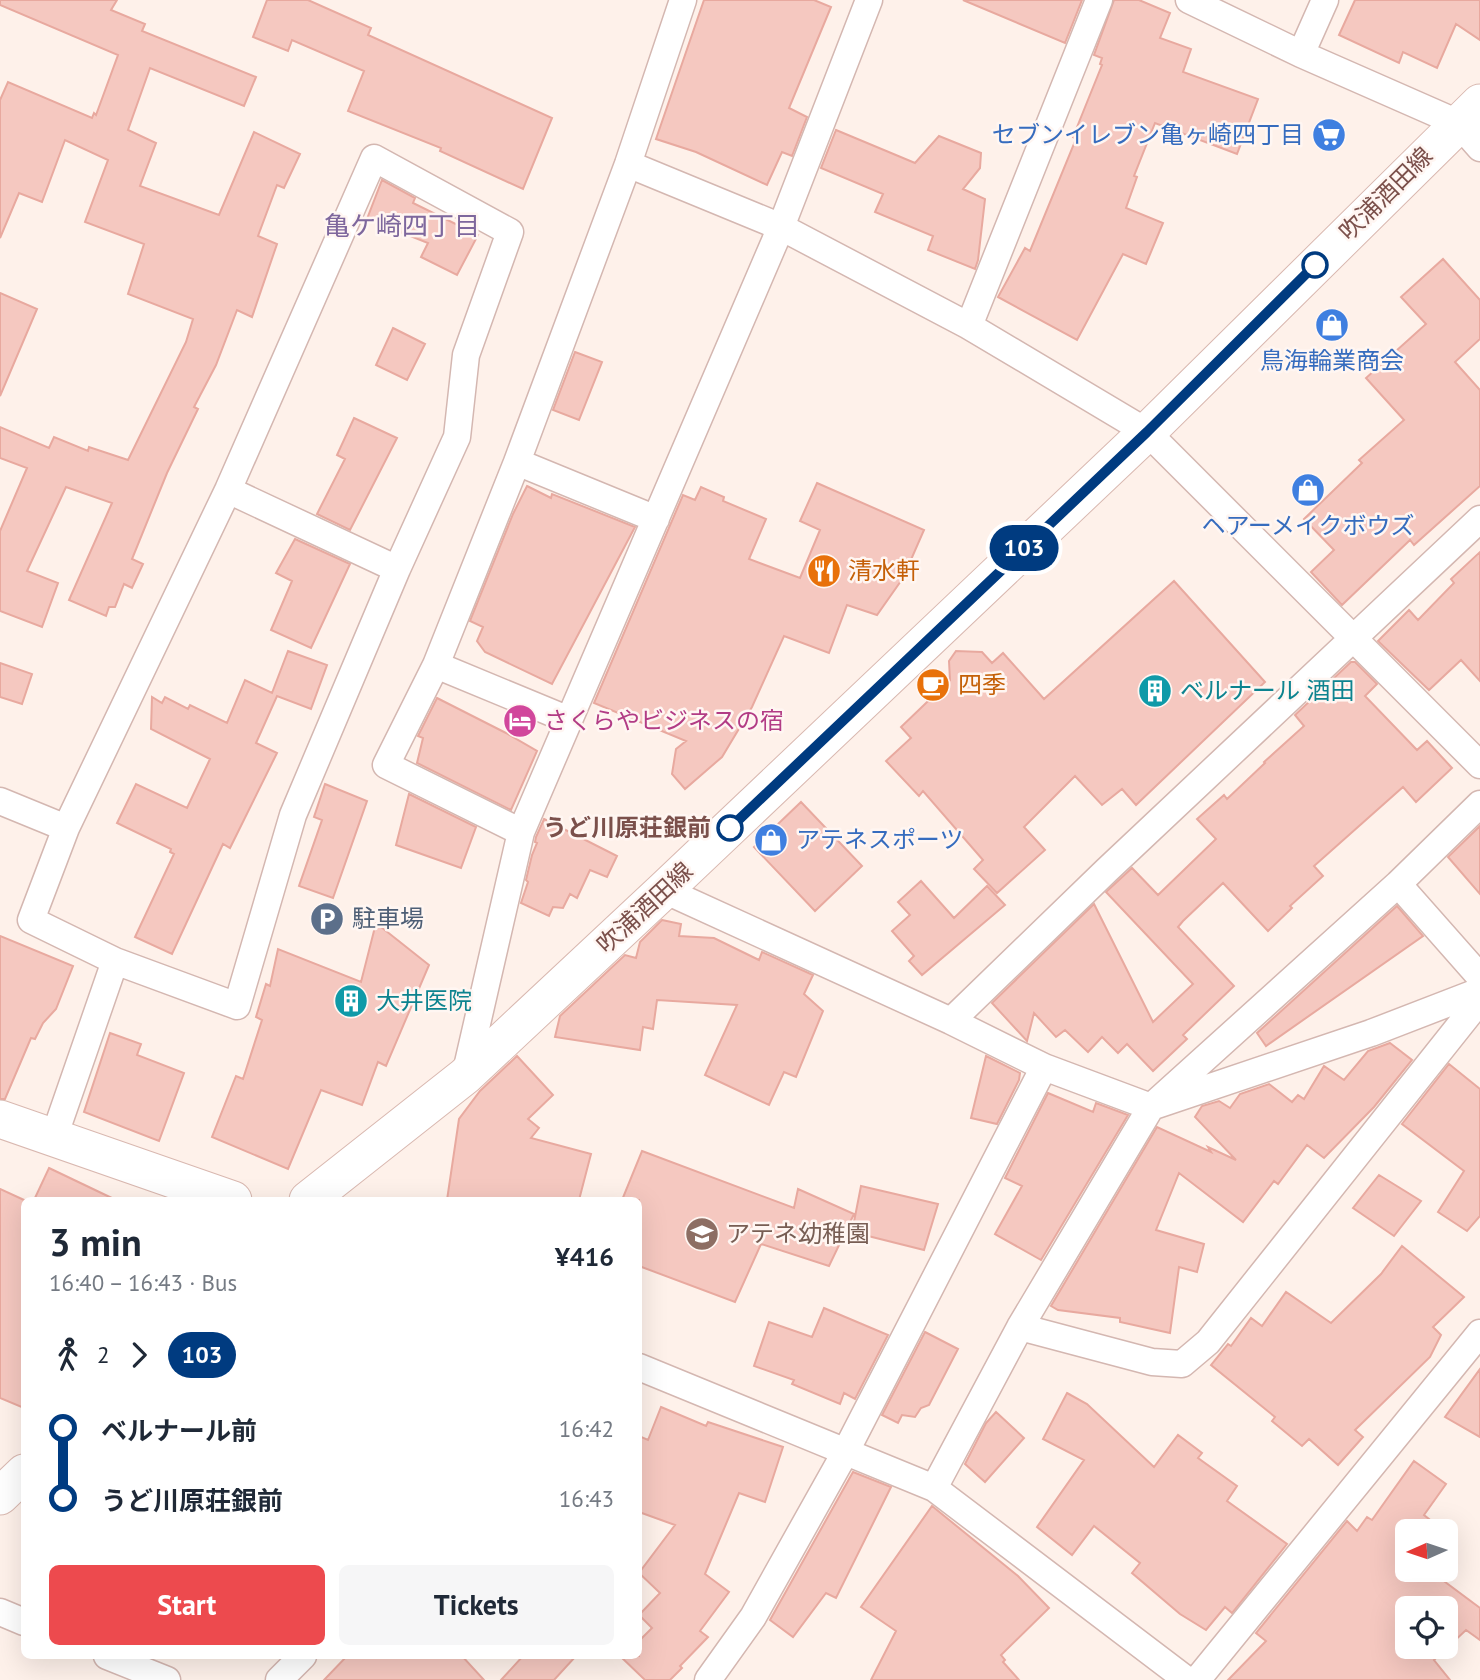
<!DOCTYPE html>
<meta charset="utf-8">
<style>
body{margin:0;font-family:"PT Sans","Noto Sans JP",sans-serif;background:#f6f6f7;color:#1f2937;height:100vh;display:flex;flex-direction:column;font-size:26px;white-space:nowrap}
*{box-sizing:border-box;margin:0}
p{font-size:23px;color:#747a83}
.icon{flex:none;width:38px;height:38px;fill:none;stroke:currentColor;stroke-width:2;stroke-linecap:round;stroke-linejoin:round}
.map{position:relative;flex:1;overflow:hidden}
.side{position:absolute;left:21px;top:1197px;width:621px;height:462px;display:flex;flex-direction:column;background:#fff;border-radius:10px;box-shadow:0 7px 28px #0002}
.side>*{flex:none}
.badge{padding:0 14px;border-radius:23px;font-size:24px;line-height:46px}
.needle{width:46px;rotate:267deg}
.buttons{position:absolute;left:1395px;top:1519px;display:grid;gap:14px}
.buttons a{display:grid;place-items:center;width:63px;height:63px;border-radius:10px;background:#fff;box-shadow:0 7px 28px #0002;font-size:35px}
.map>.badge{position:absolute;translate:-50% -50%;box-shadow:0 0 0 4px #fff}
.legs{display:flex;align-items:center;gap:10px;height:77px;padding:0 28px;font-size:23px}
.legs p{margin-inline-start:auto}
.summary{display:flex;align-items:center;justify-content:space-between;height:119px;padding:0 28px}
h1{font-size:38px;font-weight:600;line-height:52px}
.cta{display:flex;gap:14px;margin-top:auto;padding:14px 28px}
.cta a{flex:1;height:80px;border-radius:10px;background:#ed4a4e;color:#fff;font-size:28px;font-weight:600;line-height:80px;text-align:center}
.cta a+a{background:#f6f6f7;color:#1f2937}
ul{padding:0 28px;list-style:none}
li{display:flex;align-items:center;gap:24px;height:70px;font-size:26px}
li i{display:grid;place-items:center;width:10px;height:100%;margin:0 9px;background:currentColor}
li i::after{content:'';width:18px;height:18px;margin:-9px;border:5px solid;border-radius:50%;background:#fff}
li p{margin-inline-start:auto}
li:first-child i{background:linear-gradient(#0000 50%,currentColor 0)}
li:last-child i{background:linear-gradient(currentColor 50%,#0000 0)}
.map>svg:first-child{display:block}
.building{fill:#f5c8c0;stroke:#e8a99f;stroke-width:2;fill-rule:evenodd}
.lines{fill:none;stroke-linecap:round;stroke-linejoin:round}
.street-casing{stroke:#d4b7b1;stroke-width:29}
.secondary-casing{stroke:#d9b8b0;stroke-width:39}
.street{stroke:#fff;stroke-width:26}
.secondary{stroke:#fff;stroke-width:37}
.line-1-casing{stroke:#fff;stroke-width:16}
.line-1{stroke:#003b80;stroke-width:10}
.stop-1-dot{fill:#fff;stroke:#003b80;stroke-width:3.5}
.labels{text-anchor:middle;stroke-width:5;stroke-linejoin:round;paint-order:stroke}
.shop-label{font-size:24px;fill:#366cbe;stroke:#fff6f2}
.street-label{font-size:24px;fill:#7b504b;stroke:#fff6f2}
.food-label{font-size:24px;fill:#c56008;stroke:#fff6f2;text-anchor:start}
.culture-label{font-size:24px;fill:#0d838f;stroke:#fff6f2;text-anchor:start}
.hotel-label{font-size:24px;fill:#b23c85;stroke:#fff6f2;text-anchor:start}
.stop-label{font-size:24px;font-weight:bold;fill:#7b504b;stroke:#fff6f2;text-anchor:end}
.service-label{font-size:24px;fill:#4e5e75;stroke:#fff6f2;text-anchor:start}
.education-label{font-size:24px;fill:#785e54;stroke:#fff6f2;text-anchor:start}
.neighbourhood-label{font-size:26px;fill:#7e679d;stroke:#fff6f2}
</style>
<div class="map">
<svg width="1480" height="1680" viewBox="0 0 1480 1680">
<rect width="100%" height="100%" fill="#fef1ea"/>
<path class="building" d="M0,0H117L111,10L145,24L142,31L256,77L244,106L150,68L128,130L156,143L140,186L219,215L254,132L300,154L284,188L277,185L258,236L277,244L252,317L237,310L216,365L194,407L198,409L167,473L132,559L143,564L132,588L124,584L115,607H109L106,616L69,600L112,503L66,487L27,571L58,583L42,627L0,611V531L27,468L0,458V427L49,448L54,437L88,451L89,447L128,460L186,342L193,319L128,294L144,244L85,222L108,160L65,140L42,202L19,193L0,238V100L8,82L92,118L94,113L96,115L118,55L0,5Z
M267,0H308L371,28L368,35L552,118L523,189L440,151L441,148L348,111L364,71L292,40L288,51L253,37Z
M704,0H814L831,7L789,108L807,117L792,156L782,152L767,185L696,152L656,139Z
M963,0H1082L1065,43Z
M1114,0H1139L1170,13L1160,38L1191,49L1183,72L1258,99L1237,154L1155,123L1134,176L1137,177L1126,208L1163,223L1146,264L1123,254L1077,340L998,297L1025,248L1030,251L1076,139L1073,137L1102,65L1100,64L1102,58L1094,55Z
M1355,0H1480V40L1456,24L1437,68L1403,52L1399,63L1339,35Z
M836,130L915,163L939,136L981,153L980,168L963,189L985,199L978,260L975,269L928,250L933,236L875,212L883,194L821,168Z
M382,180L415,198L413,203L478,235L457,275L421,257L428,243L367,219Z
M1443,259L1480,300V339L1455,362L1480,390V486L1414,545L1410,540L1342,605L1311,572L1334,550L1304,519L1362,463L1359,460L1404,420L1366,378L1426,324L1401,297Z
M0,293L37,309L0,396Z
M393,328L425,344L407,380L376,365Z
M575,352L602,362L579,420L553,410Z
M354,418L397,438L350,530L317,514L345,459L337,455Z
M817,483L924,530L903,578L877,615L847,605L829,653L784,636L752,707L722,757L685,789L672,774L676,749L686,741L594,703L683,495L695,500L701,487L724,497L723,501L766,519L749,559L800,578L820,530L800,521Z
M527,486L551,498L552,494L635,527L552,684L485,652L477,641L483,627L470,621L513,514Z
M295,539L350,564L311,648L271,630L292,581L276,573Z
M1480,552V681L1461,660L1429,690L1378,641L1409,610L1418,620L1454,583L1451,579Z
M1174,581L1265,682L1136,805L1122,789L1102,805L1075,776L1024,827L1045,850L997,893L974,869L983,860L923,791L919,796L886,761L911,738L901,727L950,680L949,661L956,651L982,652L992,663L1003,653L1044,699Z
M288,651L327,665L311,709L277,696L256,743L277,753L230,848L223,844L172,954L135,937L174,854L170,852L171,849L117,823L136,784L187,808L210,759L151,729L152,697L162,703L165,697L188,709L190,705L227,723L245,680L272,693Z
M1351,662H1355L1377,684L1365,696L1417,750L1427,741L1452,768L1416,802L1403,787L1314,866L1323,876L1290,906L1292,908L1268,931L1223,883L1183,921L1178,927L1234,986L1183,1035L1187,1039L1153,1071L1127,1044L1118,1053L1102,1037L1088,1052L1065,1030L1056,1037L1034,1013L1027,1041L992,1003L1094,904L1153,1022L1193,984L1106,892L1132,868L1158,895L1216,839L1197,819L1224,795L1227,799L1265,763L1264,762L1304,726L1295,715Z
M0,663L32,674L22,704L0,697Z
M437,698L506,733L537,751L511,810L417,763L423,738L418,736Z
M325,784L367,801L333,898L299,886L322,820L314,817Z
M409,794L476,827L461,868L396,845Z
M801,802L862,866L815,911L754,847Z
M544,819L617,856L607,877L590,870L577,898L570,894L563,908L553,907L549,916L521,903L528,882L526,880L532,855L537,843L535,842L536,837Z
M1480,826V894L1448,857Z
M921,881L954,918L987,886L1005,905L922,975L909,961L914,956L892,931L910,915L898,902Z
M1397,906L1423,936L1266,1046L1257,1033Z
M662,920L681,924L679,936L714,938L759,960L762,952L813,975L804,994L823,1011L796,1077L784,1072L769,1105L705,1075L737,1005L657,1000L653,1029L643,1027L640,1050L555,1037L560,1016L625,955L636,958L640,942Z
M376,923L429,965L386,1066L378,1062L362,1105L321,1090L288,1169L212,1137L236,1076L243,1079L262,1020L256,1017L266,984L270,986L278,949L361,982Z
M0,936L73,966L56,1009L43,1023L35,1039L31,1038L5,1099H0Z
M110,1033L141,1044L137,1055L184,1073L159,1141L84,1112Z
M1390,1043L1412,1060L1374,1107L1324,1158L1307,1145L1278,1184L1274,1181L1243,1222L1179,1173L1156,1230L1204,1244L1197,1272L1179,1267L1170,1333L1120,1322V1318L1058,1310L1051,1306L1157,1127L1211,1152L1208,1147L1236,1160L1195,1117L1202,1106L1219,1101L1230,1108L1240,1094L1269,1084L1292,1102L1298,1095L1304,1099L1324,1066L1344,1080L1368,1051Z
M517,1056L553,1095L528,1119L539,1128L531,1138L591,1154L579,1200H447L459,1119L480,1091Z
M986,1056L1020,1073L1019,1080L997,1124L971,1118Z
M1449,1064L1480,1089V1216L1467,1231L1438,1212L1464,1171L1402,1124Z
M1048,1093L1093,1112L1096,1103L1128,1115L1041,1260L995,1234L1022,1186L1005,1178Z
M642,1151L794,1208L798,1189L854,1214L829,1266L761,1244L735,1302L639,1266V1200H622Z
M49,1168L116,1200H34Z
M1379,1175L1421,1201L1394,1236L1353,1208Z
M861,1186L938,1204L924,1250L852,1232Z
M0,1189L24,1200V1408L0,1398Z
M1402,1246L1464,1297L1433,1327L1441,1335L1430,1357L1355,1430L1363,1437L1338,1465L1309,1439L1302,1446L1272,1421L1275,1417L1211,1365L1228,1344L1231,1346L1251,1318L1262,1326L1286,1292L1331,1323L1381,1274Z
M824,1308L888,1335L855,1399L844,1393L840,1404L792,1384L794,1380L754,1366L769,1322L812,1337Z
M925,1332L958,1349L929,1405L921,1408L915,1417L902,1415L898,1423L882,1415Z
M1480,1369V1437L1445,1417Z
M1067,1393L1087,1404L1154,1467L1178,1435L1202,1453L1198,1458L1237,1486L1227,1501L1287,1544L1232,1613L1225,1607L1206,1630L1180,1614L1132,1573L1140,1563L1094,1526L1072,1555L1037,1527L1084,1460L1043,1439Z
M661,1407L706,1426L708,1422L783,1447L765,1502L739,1493L705,1574L729,1592L700,1631L708,1637L680,1666L682,1668L670,1680H645L620,1656H639V1641L652,1628L639,1615L660,1593L639,1573L675,1525L639,1512V1436L648,1440Z
M996,1412L1024,1438L985,1482L965,1464L986,1423Z
M1414,1461L1446,1484L1424,1515L1444,1531H1407V1570H1429L1480,1608V1640L1466,1630L1434,1660L1450,1680H1228L1266,1641L1256,1633L1347,1521L1357,1531L1367,1517L1372,1520ZM1407,1608H1446V1647H1407Z
M853,1472L891,1487L836,1598L826,1593L793,1637L770,1620Z
M932,1506L1018,1576L1049,1608L1001,1655L1005,1660L1003,1662L1019,1680H871L896,1631L861,1607Z
M347,1656H462L484,1680H324Z
M523,1656H576L554,1680H501Z"/>
<g class="lines">
<g class="street-casing">
<path id="street" d="M1189,0L1301,54L1458,123L1480,148
M1301,54L1325,0
M374,158L510,232L466,355L457,437L397,569L293,815L237,1006L115,961L31,920L66,828L228,490Z
M628,164L781,227L969,326L1147,432L1480,765
M969,326L1099,0
M517,462L436,665L386,765L521,832
M228,490L397,569
M656,519L517,462L628,164L683,0
M436,665L569,720
M0,801L66,828
M1398,884L1480,977
M664,890L951,1021L1044,1067L1151,1107L1371,1033L1480,991
M951,1021L1107,870L1480,519
M465,1076L521,832L781,227L869,0
M54,1137L115,961
M1020,1327L1152,1362L1182,1364L1208,1342L1480,1000
M639,1367L934,1488L1187,1680
M934,1488L1020,1327L1151,1107L1398,884L1480,804
M0,1612L24,1622
M107,1656L167,1680
M279,1680L303,1656
M708,1680L753,1617L846,1451L1044,1067
M1197,1680L1480,1333"/>
</g>
<g class="secondary-casing">
<path id="secondary" d="M0,1119L233,1200
M308,1200L465,1076L664,890L1147,432L1480,103
M0,1496L24,1473"/>
</g>
<use href="#street" class="street"/>
<use href="#secondary" class="secondary"/>
</g>
<g class="lines">
<g class="line-1-casing">
<path id="line-1" d="M730,828L1147,432L1315,265"/>
</g>
<use href="#line-1" class="line-1"/>
</g>
<defs>
<g id="supermarket-disc" transform="scale(1.75)"><circle r="9.5" fill="#3f7fe0" stroke="#fff6f2"/><path d="M-6-5.5h2.5l.6 2H6L4.5 2H-2.5L-4.4-4H-6ZM-1.5 3.2a1.3 1.3 0 1 0 .1 0ZM3 3.2a1.3 1.3 0 1 0 .1 0Z" fill="#fff"/></g>
<g id="shop-disc" transform="scale(1.75)"><circle r="9.5" fill="#3f7fe0" stroke="#fff6f2"/><path d="M-5-2.5h2.3a2.7 3.5 0 0 1 5.4 0H5L5.5 6h-11ZM-1.5-2.5h3a1.5 2.3 0 0 0-3 0Z" fill="#fff"/></g>
<g id="restaurant-disc" transform="scale(1.75)"><circle r="9.5" fill="#e8710a" stroke="#fff6f2"/><path d="M-5-6h1v4h1v-4h1v4h1v-4h1v5L-1.5 .5V6h-2V.5L-5-1ZM5-6V6H3V1.5H1.5Q1.5-4 5-6Z" fill="#fff"/></g>
<g id="cafe-disc" transform="scale(1.75)"><circle r="9.5" fill="#e8710a" stroke="#fff6f2"/><path d="M-5.5-4.5H6V0H3Q3 3.5 0 3.5H-2.5Q-5.5 3.5-5.5 0ZM3-3.2v2h1.7v-2ZM-6 4.5H4V6H-6Z" fill="#fff"/></g>
<g id="building-disc" transform="scale(1.75)"><circle r="9.5" fill="#0f9aa8" stroke="#fff6f2"/><path d="M-4-6H4V6H1V3H-1V6H-4ZM-2.5-4.3h1.7v1.8h-1.7ZM.8-4.3h1.7v1.8H.8ZM-2.5-1h1.7V.8h-1.7ZM.8-1h1.7V.8H.8Z" fill="#fff"/></g>
<g id="hotel-disc" transform="scale(1.75)"><circle r="9.5" fill="#d1479c" stroke="#fff6f2"/><path d="M-6-4.5h1.5V1H6V5H4.5V3h-9V5H-6ZM-4 0a1.8 1.8 0 1 1 3.6 0ZM.5 0V-2.5h3Q6-2.5 6 0Z" fill="#fff"/></g>
<g id="parking-disc" transform="scale(1.75)"><circle r="9.5" fill="#5c6f8a" stroke="#fff6f2"/><path d="M-3.5-5.5H1a3.5 3.5 0 0 1 0 7H-1V5.5H-3.5ZM-1-3.4V-.6H.8a1.4 1.4 0 0 0 0-2.8Z" fill="#fff"/></g>
<g id="school-disc" transform="scale(1.75)"><circle r="9.5" fill="#8d6e63" stroke="#fff6f2"/><path d="M0-5L7-2L0 1L-7-2ZM-4 1L0 2.5L4 1V4Q0 6-4 4Z" fill="#fff"/></g>
</defs>
<g fill-rule="evenodd">
<use href="#supermarket-disc" x="1329" y="135"/>
<use href="#shop-disc" x="1332" y="325"/>
<use href="#shop-disc" x="1308" y="490"/>
<use href="#restaurant-disc" x="824" y="571"/>
<use href="#cafe-disc" x="933" y="685"/>
<use href="#building-disc" x="1155" y="691"/>
<use href="#hotel-disc" x="520" y="721"/>
<use href="#shop-disc" x="771" y="840"/>
<use href="#parking-disc" x="327" y="919"/>
<use href="#building-disc" x="351" y="1001"/>
<use href="#school-disc" x="702" y="1234"/>
</g>
<g class="stop-1-dot">
<circle cx="1315" cy="265" r="12"/>
<circle cx="730" cy="828" r="12"/>
</g>
<g class="labels">
<g class="shop-label">
<text x="1304" y="143" text-anchor="end">セブンイレブン亀ヶ崎四丁目</text>
<text x="1332" y="369">鳥海輪業商会</text>
<text x="1308" y="534">ヘアーメイクボウズ</text>
<text x="796" y="848" text-anchor="start">アテネスポーツ</text>
</g>
<g class="street-label">
<text transform="translate(1386 194) rotate(-45)" y="8">吹浦酒田線</text>
<text transform="translate(645 908) rotate(-43)" y="8">吹浦酒田線</text>
</g>
<g class="food-label">
<text x="848" y="579">清水軒</text>
<text x="958" y="693">四季</text>
</g>
<g class="culture-label">
<text x="1180" y="699">ベルナール 酒田</text>
<text x="376" y="1009">大井医院</text>
</g>
<g class="hotel-label">
<text x="544" y="729">さくらやビジネスの宿</text>
</g>
<g class="stop-label">
<text x="711" y="836">うど川原荘銀前</text>
</g>
<g class="service-label">
<text x="352" y="927">駐車場</text>
</g>
<g class="education-label">
<text x="726" y="1242">アテネ幼稚園</text>
</g>
<g class="neighbourhood-label">
<text x="402" y="235">亀ケ崎四丁目</text>
</g>
</g>
</svg>
<div class="buttons">
<a><svg class="needle" viewBox="-14 -14 28 28"><path d="M0-13l5 13h-10z" fill="#e53935"/><path d="M0 13l5-13h-10z" fill="#747a83"/></svg></a>
<a><svg class="icon" aria-label="locate" viewBox="0 0 24 24"><circle cx="12" cy="12" r="6"/><path d="M12 2v4M12 18v4M2 12h4M18 12h4"/></svg></a>
</div>
<b class="badge" style="left:1024px;top:548px;background:#003b80;color:#fff">103</b>
<section class="side">
<div class="summary"><div><h1>3 min</h1><p>16:40 – 16:43 · Bus</p></div><b>¥416</b></div>
<div class="legs"><svg class="icon" aria-label="walk" viewBox="0 0 24 24"><circle cx="13" cy="4" r="2"/><path d="M13 8l-2 6 4 7M11 14l-3 7M7 12l3-4h3l4 4"/></svg>2<svg class="icon" aria-label="forward" viewBox="0 0 24 24"><path d="M9 5l7 7-7 7"/></svg><b class="badge" style="background:#003b80;color:#fff">103</b></div>
<ul>
<li><i style="color:#003b80"></i><b>ベルナール前</b><p>16:42</p></li>
<li><i style="color:#003b80"></i><b>うど川原荘銀前</b><p>16:43</p></li>
</ul>
<div class="cta"><a>Start</a><a>Tickets</a></div>
</section>
</div>
